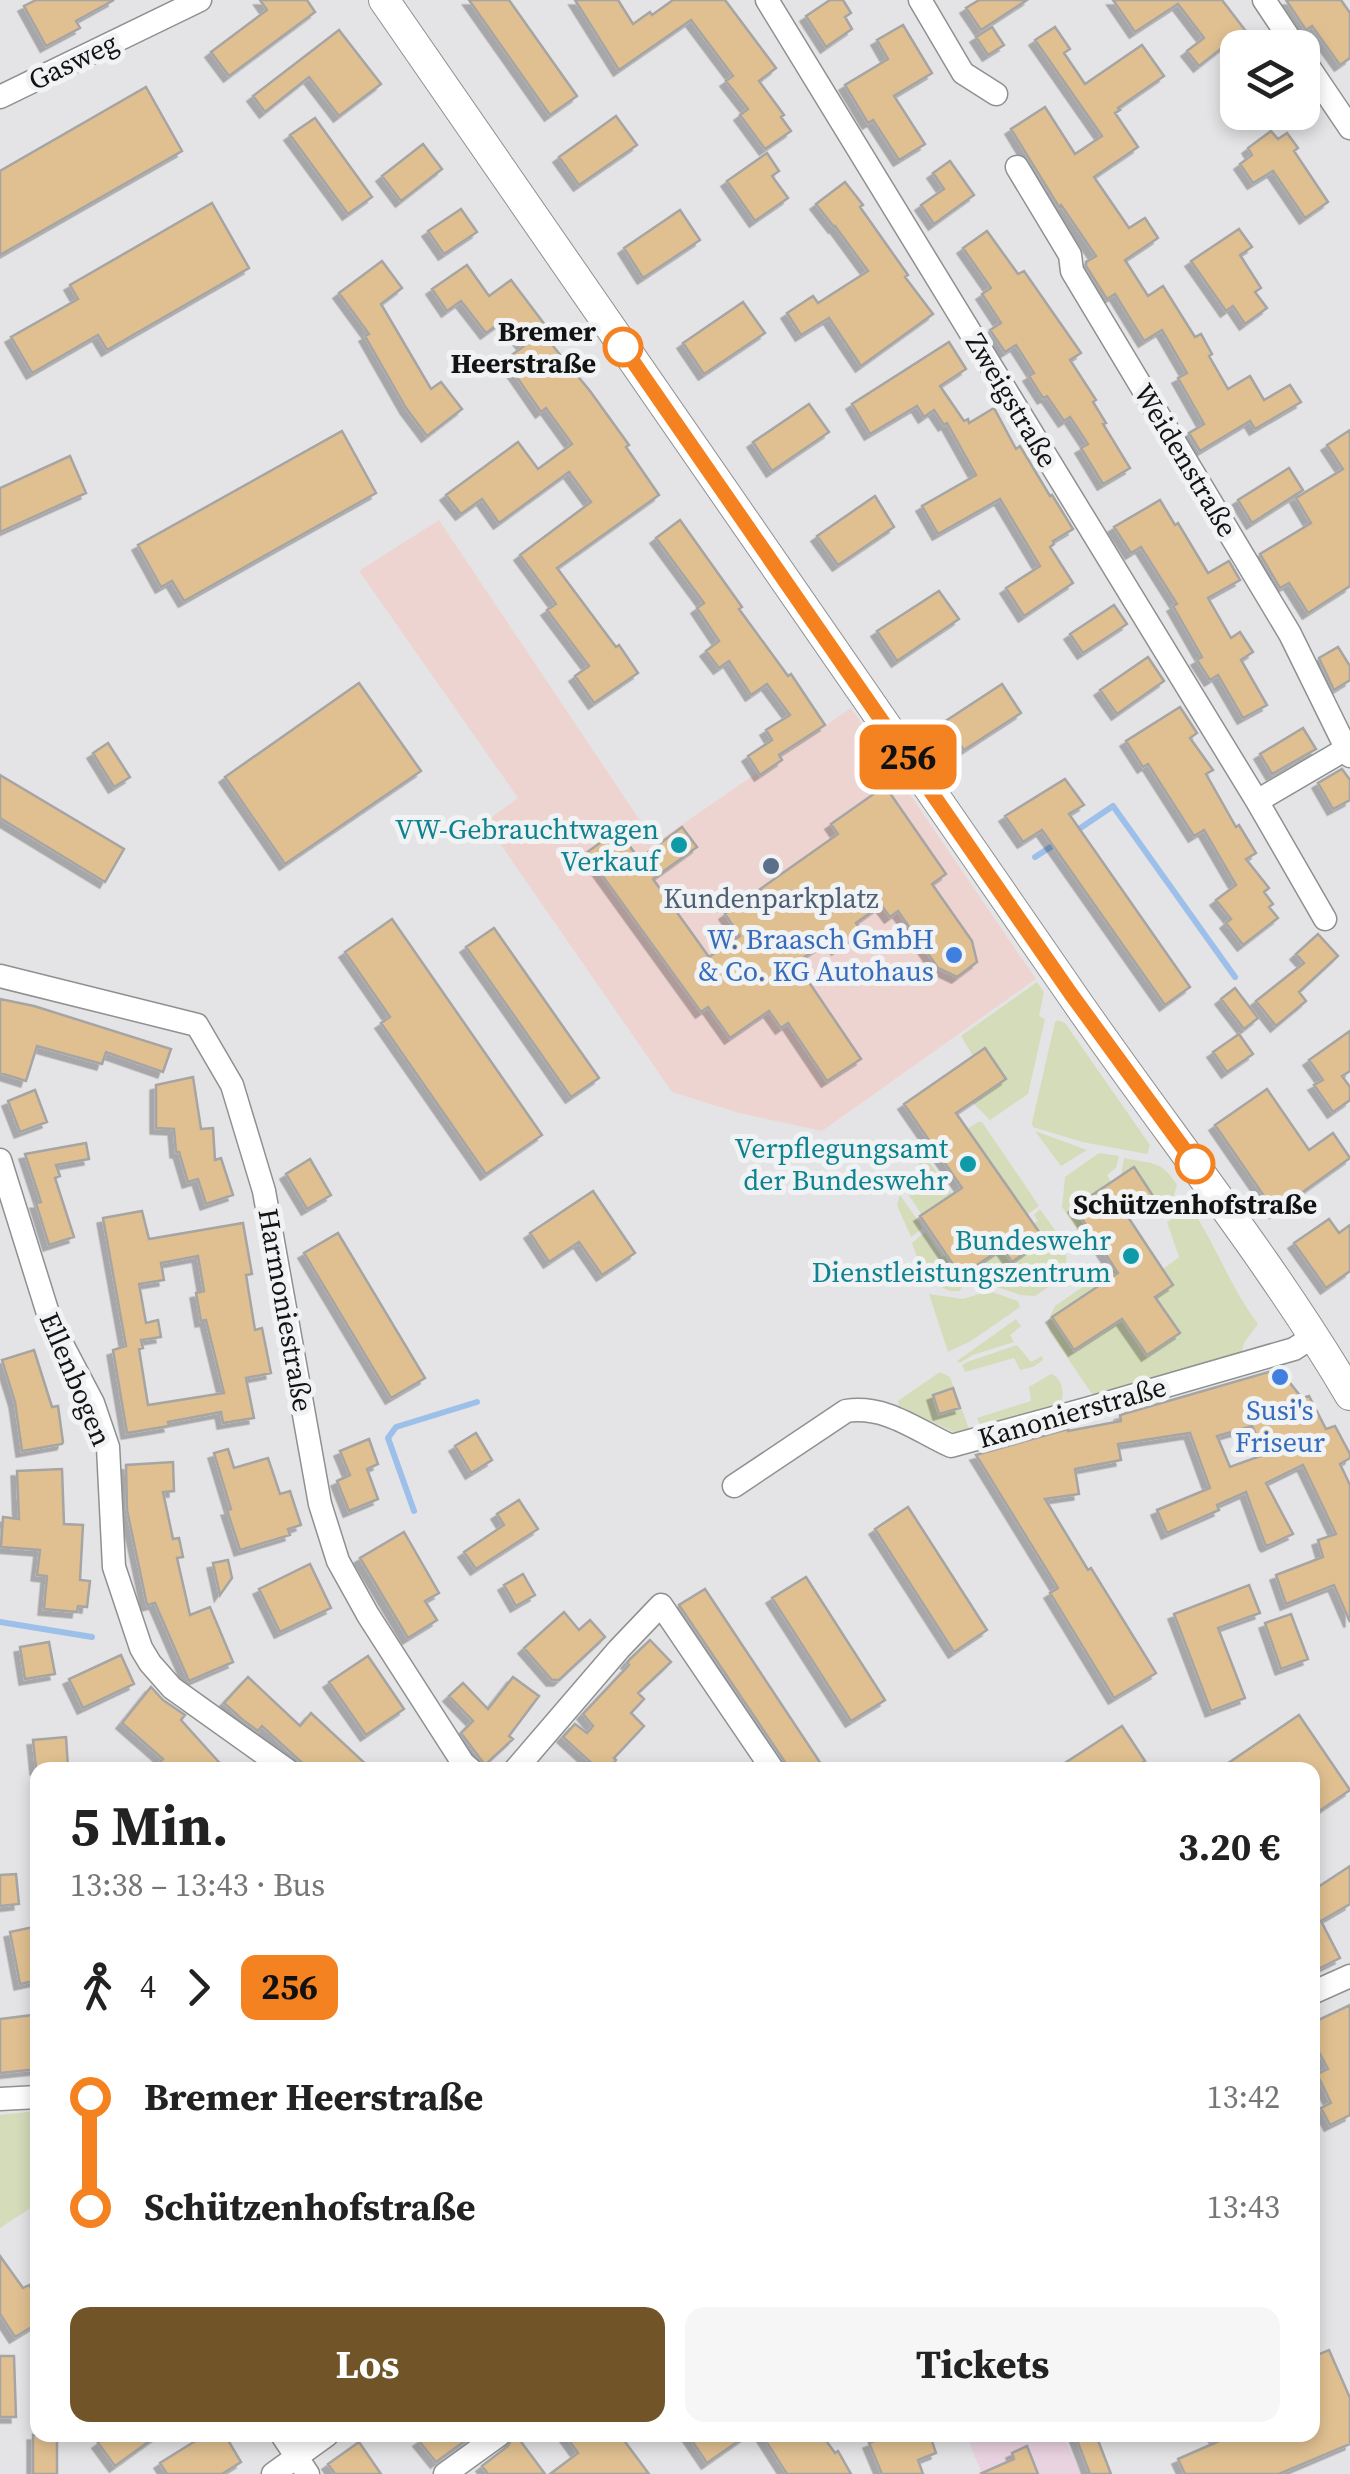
<!DOCTYPE html>
<html lang="de">
<meta charset="utf-8">
<style>
body{margin:0;font-family:"Source Serif 4",serif;background:#f6f6f6;color:#222;height:100vh;display:flex;flex-direction:column;font-size:38px;white-space:nowrap}
*{box-sizing:border-box;margin:0}
p{font-size:32px;color:#767676}
.icon{flex:none;width:55px;height:55px;fill:none;stroke:currentColor;stroke-width:2;stroke-linecap:round;stroke-linejoin:round}
.map{position:relative;flex:1;overflow:hidden}
.sheet{position:absolute;left:30px;top:1762px;width:1290px;height:680px;display:flex;flex-direction:column;background:#fff;border-radius:20px;box-shadow:0 5px 15px #0003}
.sheet>*{flex:none}
.badge{padding:0 20px;border-radius:15px;font-size:35px;line-height:65px}
.fabs{position:absolute;left:1220px;top:30px;display:grid;gap:20px}
.fabs a{display:grid;place-items:center;width:100px;height:100px;border-radius:20px;background:#fff;box-shadow:0 5px 15px #0003;font-size:50px}
.map>.badge{position:absolute;translate:-50% -50%;box-shadow:0 0 0 5px #fff}
.legs{display:flex;align-items:center;gap:15px;height:110px;padding:0 40px;font-size:32px}
.legs p{margin-inline-start:auto}
.head{display:flex;align-items:center;justify-content:space-between;height:170px;padding:0 40px}
h1{font-size:55px;font-weight:700;line-height:75px}
.cta{display:flex;gap:20px;margin-top:auto;padding:20px 40px}
.cta a{flex:1;height:115px;border-radius:20px;background:#715528;color:#fff;font-size:40px;font-weight:700;line-height:115px;text-align:center}
.cta a+a{background:#f6f6f6;color:#222}
ul{padding:0 40px;list-style:none}
li{display:flex;align-items:center;gap:35px;height:110px;font-size:38px}
li i{display:grid;place-items:center;width:15px;height:100%;margin:0 12px;background:currentColor}
li i::after{content:'';width:25px;height:25px;margin:-12px;border:8px solid;border-radius:50%;background:#fff}
li p{margin-inline-start:auto}
li:first-child i{background:linear-gradient(#0000 50%,currentColor 0)}
li:last-child i{background:linear-gradient(currentColor 50%,#0000 0)}
.map>svg:first-child{display:block}
.commercial{fill:#eed4d1}
.education{fill:#ead3e0}
.green{fill:#d5dcba}
.lines{fill:none;stroke-linecap:round;stroke-linejoin:round}
.stream{stroke:#9cc0ea;stroke-width:6}
.building{fill:#e0c091;stroke:#a6a5a4;stroke-width:2.5;fill-rule:evenodd;filter:url(#shadow)}
.street-casing{stroke:#8f9090;stroke-width:25}
.secondary-casing{stroke:#8f9090;stroke-width:32}
.street{stroke:#fff;stroke-width:22}
.secondary{stroke:#fff;stroke-width:30}
.line-1-casing{stroke:#fff;stroke-width:22}
.line-1{stroke:#f58220;stroke-width:15}
.stop-1-dot{fill:#fff;stroke:#f58220;stroke-width:5}
.culture-dot{fill:#0f9aa8;stroke:#f1f2f3;stroke-width:4}
.service-dot{fill:#5c6f8a;stroke:#f1f2f3;stroke-width:4}
.shop-dot{fill:#3f7fe0;stroke:#f1f2f3;stroke-width:4}
.labels{text-anchor:middle;stroke-width:10;stroke-linejoin:round;paint-order:stroke}
.street-label{font-size:28px;fill:#131313;stroke:#f1f2f3}
.stop-label{font-size:28px;font-weight:bold;fill:#131313;stroke:#f1f2f3;text-anchor:end}
.culture-label{font-size:28px;fill:#0d838f;stroke:#f1f2f3;text-anchor:end}
.service-label{font-size:28px;fill:#4e5e75;stroke:#f1f2f3}
.shop-label{font-size:28px;fill:#366cbe;stroke:#f1f2f3;text-anchor:end}
</style>
<div class="map">
<svg width="1350" height="2474" viewBox="0 0 1350 2474">
<defs>
<filter id="shadow"><feDropShadow dx="-5.5" dy="5.5" stdDeviation="0" flood-color="#0004"/></filter>
</defs>
<rect width="100%" height="100%" fill="#e4e4e6"/>
<path class="commercial" d="M439,520L655,843L851,708L1036,979L822,1131L739,1113L672,1092L485,822L518,798L359,571Z"/>
<path class="education" d="M966,2435H1063L1081,2474H982Z"/>
<path class="green" d="M1037,982L1044,992L1039,1016L1045,1019L1028,1094L990,1120L972,1102L1006,1078L985,1048L973,1056L961,1036Z
M1058,1020L1065,1023L1150,1145L1147,1154L1082,1142L1033,1127L1032,1123L1055,1022Z
M978,1122H982L1039,1206L1027,1215L967,1129Z
M1035,1131L1087,1150L1061,1166Z
M1099,1153L1119,1156L1116,1168L1107,1175L1111,1182L1103,1250L1094,1255L1062,1207L1065,1177Z
M1124,1158C1151,1164 1162,1160 1177,1185L1173,1198L1160,1206L1134,1168L1121,1176Z
M922,1159L928,1160L952,1194L922,1215L904,1188Z
M900,1195L923,1228L911,1237L897,1205Z
M1040,1209L1067,1247L1065,1276L1035,1296L1020,1295L971,1278L959,1291H950L925,1280L912,1243L925,1232L942,1257L947,1255L962,1276L1002,1248L1012,1261L1043,1240L1033,1224L1038,1221L1034,1215Z
M1181,1214L1197,1217C1219,1253 1233,1291 1258,1324L1244,1343L1241,1355L1098,1396L1092,1394L1049,1331L1048,1321L1055,1306L1113,1266L1118,1273L1074,1350L1122,1318L1147,1355L1179,1333L1153,1298L1173,1285L1163,1269L1179,1257L1167,1222Z
M989,1291L1018,1301L1020,1307L971,1341L948,1352L929,1294L963,1299Z
M1016,1319L1021,1326L1010,1335L1014,1342L973,1355L960,1363L957,1361Z
M1017,1345L1031,1362L1042,1356L1043,1360L1033,1367L1020,1370L1014,1358L965,1372L962,1365L967,1362Z
M940,1372L950,1377L969,1429L966,1434H958L899,1406L898,1401L902,1398Z
M1051,1374C1062,1378 1065,1393 1061,1402L1057,1406L981,1427L977,1418L1031,1401L1029,1387Z
M37,2111V2204L0,2228V2115Z"/>
<g class="lines">
<path class="stream" d="M1076,831L1113,806L1235,977
M1035,857L1057,843
M414,1511L388,1438L396,1427L477,1402
M0,1622L92,1637"/>
</g>
<path class="building" d="M36,0H114L76,21L80,28L46,46L24,6Z
M260,0H307L315,12L229,76L211,52L267,10Z
M469,0H509L577,96L550,115Z
M575,0H618L633,24L650,12L652,15L673,0H725L776,68L759,81L784,115L781,117L791,131L765,149L740,115L748,109L726,81L733,76L691,20L619,70Z
M830,0H843L851,13L845,17L852,29L826,47L806,16Z
M979,0H1027L981,30L966,8Z
M1113,0H1222L1245,30L1199,66L1187,51L1204,38L1178,4L1135,32Z
M1286,0H1341L1350,13V58L1340,65L1312,26L1306,30Z
M903,25L932,73L894,96L925,144L899,160L873,120L868,123L845,85L888,59L877,40Z
M992,27L1004,45L988,55L976,37Z
M1055,27L1070,49L1064,53L1085,84L1142,45L1164,76L1118,108L1120,110L1115,113L1138,147L1094,177L1129,228L1145,218L1158,238L1125,260L1148,296L1163,286L1195,337L1201,334L1212,354L1209,356L1228,389L1250,376L1264,400L1290,385L1301,402L1255,429L1250,421L1200,451L1189,433L1204,424L1178,378L1187,373L1162,330L1144,341L1115,294L1107,299L1086,266V262L1096,256L1061,205L1059,207L1011,129L1045,107L1075,154L1102,136L1035,40Z
M339,30L381,84L339,116L309,77L265,112L253,96Z
M146,87L182,151L0,255V171Z
M616,116L637,145L579,185L559,157Z
M315,118L372,197L348,214L290,135Z
M1271,131L1278,139L1287,133L1298,148L1294,151L1328,202L1305,218L1273,171L1253,183L1240,164L1252,155L1248,148Z
M423,144L442,169L401,201L382,176Z
M767,153L779,171L772,176L788,198L755,221L727,181Z
M950,161L974,195L934,224L921,205L944,189L933,173Z
M845,182L863,205L860,207L908,275L905,277L933,314L861,366L829,318L801,335L787,313L813,296L818,303L868,271L835,226L834,227L816,204Z
M212,203L249,268L107,350L98,335L32,373L11,337L78,299L70,285Z
M461,209L477,232L444,254L428,231Z
M680,210L700,240L643,278L624,248Z
M1239,229L1252,247L1240,255L1261,288L1255,292L1267,308L1245,324L1233,306L1226,311L1191,261Z
M987,231L1018,274L1024,271L1081,353L1070,360L1096,400L1093,402L1106,423L1103,424L1130,468L1103,484L1081,448L1088,444L1070,417L1064,421L1047,396L1043,398L1029,376L1034,373L1016,345L1005,352L990,330L1001,323L982,294L991,288L963,248Z
M382,261L402,288L381,304L431,389L441,382L462,409L427,436L406,408L365,336L369,334L339,293Z
M467,265L489,296L511,280L558,342L553,346L590,391L629,445L626,447L659,495L557,568L616,647L619,645L638,673L594,703L575,676L589,666L547,610L556,604L520,555L591,502L569,472L499,523L482,499L461,514L446,495L518,442L538,469L572,444L546,408L541,412L505,360L524,346L504,320L486,333L461,301L447,311L432,289Z
M743,302L765,333L704,374L683,343Z
M949,342L966,369L940,386L964,421L968,419L969,423L994,408L1016,449L1020,446L1050,496L1052,495L1073,529L1053,541L1054,544L1050,547L1073,583L1024,616L1006,588L1040,566L1000,499L938,534L922,506L976,475L947,423L944,425L934,410L924,417L917,406L870,434L852,404Z
M809,404L829,432L772,471L753,442Z
M1350,430V586L1308,613L1289,583L1280,588L1260,554L1311,523L1296,498L1343,469L1327,445Z
M342,431L376,493L184,601L172,581L161,587L138,545Z
M70,456L86,493L0,532V488Z
M1289,468L1303,490L1252,523L1238,500Z
M875,496L894,527L838,565L817,536Z
M1160,500L1175,525L1178,523L1208,573L1229,561L1240,580L1208,598L1231,638L1240,632L1253,652L1241,660L1267,705L1243,718L1218,675L1210,680L1197,660L1202,657L1173,606L1177,604L1141,547L1131,553L1114,527Z
M680,520L742,607L739,609L788,676L791,674L825,725L779,755L782,760L760,775L748,756L772,740L766,730L790,715L767,684L751,695L729,661L719,668L706,651L719,641L697,608L704,603L656,538Z
M939,591L959,619L897,661L877,631Z
M1114,605L1127,624L1083,653L1070,634Z
M1338,647L1350,666V680L1334,690L1319,658Z
M1148,657L1164,681L1117,714L1100,690Z
M359,683L421,771L285,864L225,777Z
M1002,684L1021,713L964,750L944,722Z
M1180,707L1197,733L1190,738L1213,770L1206,774L1236,827L1239,825L1256,853L1246,859L1269,888L1264,892L1273,904L1269,907L1278,918L1243,945L1226,923L1231,919L1216,900L1236,885L1204,830L1194,836L1148,764L1143,767L1126,741Z
M1303,728L1316,749L1272,774L1260,754Z
M108,743L130,777L114,787L93,753Z
M1342,769L1350,780V800L1333,809L1318,783Z
M0,775L124,849L105,882L0,818Z
M1065,779L1084,805L1069,814L1190,987L1165,1005L1042,830L1023,842L1005,816Z
M885,786L946,874L932,884L972,941L977,962L957,977L938,968L898,911L890,917L881,905L856,923L862,931L837,949L830,939L796,963L861,1059L827,1081L788,1023L781,1028L769,1011L730,1038L708,1007L701,1012L586,853L618,830L639,859L682,827L697,847L653,879L709,957L740,936L725,914L838,834L831,824Z
M392,919L542,1135L486,1174L381,1023L390,1017L345,952Z
M494,928L599,1078L571,1097L466,947Z
M1318,934L1338,956L1299,992L1306,1001L1276,1026L1256,1001L1304,963L1296,954Z
M1235,988L1258,1018L1244,1029L1221,999Z
M0,999L34,1006L171,1049L163,1072L106,1052L102,1064L37,1046L26,1081L0,1073Z
M1350,1031V1071L1342,1076L1350,1087V1100L1333,1112L1314,1085L1323,1080L1309,1060Z
M1239,1034L1253,1054L1227,1072L1213,1052Z
M985,1048L1006,1079L956,1113L1044,1239L1012,1262L1002,1248L961,1276L920,1216L962,1188L904,1104Z
M193,1077L201,1129L213,1128L215,1160L221,1158L233,1195L206,1204L198,1179L188,1182L179,1152H176L174,1129L156,1128V1085Z
M1267,1089L1309,1150L1333,1133L1350,1158L1275,1212L1215,1125Z
M35,1090L47,1122L20,1132L8,1101Z
M86,1143L89,1159L56,1165L60,1176L55,1178L74,1237L49,1245L36,1203L41,1202L25,1154Z
M310,1159L331,1195L307,1209L286,1174Z
M1134,1167L1155,1199L1128,1217L1173,1285L1155,1297L1180,1333L1147,1355L1122,1319L1074,1350L1052,1317L1118,1273L1074,1207Z
M593,1191L635,1253L602,1275L579,1242L549,1262L530,1233Z
M142,1211L149,1239L243,1223L252,1274L246,1275L255,1330L262,1328L271,1373L246,1378L254,1418L223,1423L221,1412L168,1422L169,1426L127,1433L113,1350L126,1346L103,1218ZM198,1256L204,1291L196,1293L201,1321L206,1320L224,1393L148,1405L139,1349L143,1348L141,1340L161,1337L158,1320L146,1323L139,1284L164,1280L161,1263Z
M1329,1219L1339,1233L1350,1225V1271L1326,1288L1294,1243Z
M338,1233L425,1378L391,1398L304,1253Z
M34,1350L52,1407L58,1406L63,1442L62,1444L22,1451L15,1402L2,1360Z
M1279,1369L1302,1398L1309,1396L1326,1429L1335,1426L1350,1454V1458L1340,1464L1350,1485V1622L1334,1585L1286,1604L1276,1575L1323,1557L1318,1540L1336,1534L1303,1465L1266,1483L1293,1534L1267,1546L1265,1544L1246,1492L1217,1505L1219,1510L1167,1533L1157,1510L1210,1488L1190,1433L1118,1444L1121,1460L1075,1469L1079,1494L1045,1499L1088,1570L1091,1568L1156,1673L1114,1698L1050,1593L1058,1588L976,1455L1068,1429V1431L1121,1421L1120,1415ZM1252,1426L1266,1454L1230,1467L1217,1436Z
M953,1388L960,1408L939,1414L933,1395Z
M476,1433L492,1460L471,1473L455,1446Z
M369,1439L378,1464L367,1469L378,1499L349,1511L337,1481L350,1475L340,1451Z
M228,1449L234,1468L268,1458L280,1494L290,1491L301,1525L288,1529L290,1535L240,1550L227,1510L231,1509L214,1453Z
M173,1462L174,1491L163,1492L173,1539L179,1538L183,1557L177,1558L190,1615L210,1607L233,1662L189,1681L155,1603L147,1605L127,1510L126,1465Z
M62,1469L64,1524L83,1525L80,1580L90,1581L87,1607L78,1606L77,1612L44,1609L47,1576L37,1575L40,1550L1,1547L3,1517L19,1519L17,1471Z
M519,1500L538,1529L476,1569L464,1552L504,1525L497,1514Z
M908,1507L987,1630L954,1652L875,1529Z
M404,1532L439,1593L425,1601L437,1620L408,1638L360,1558Z
M228,1560L232,1578L220,1595L213,1563Z
M310,1564L331,1608L280,1632L259,1589Z
M523,1574L535,1595L516,1606L504,1585Z
M806,1577L885,1700L851,1721L772,1598Z
M1249,1585L1260,1613L1218,1628L1245,1698L1211,1711L1174,1614Z
M705,1589L825,1770H788L785,1762L679,1605Z
M564,1612L579,1630L590,1620L605,1637L559,1680H552L524,1648Z
M1291,1614L1308,1659L1281,1669L1265,1623Z
M650,1640L671,1662L638,1693L644,1699L631,1713L644,1726L614,1758L616,1760L607,1770H599L563,1737L575,1724L587,1733L593,1726L583,1714L629,1665L627,1663L630,1659Z
M49,1642L55,1674L25,1679L20,1647Z
M121,1655L134,1684L83,1708L69,1679Z
M368,1656L404,1709L366,1735L329,1682Z
M248,1677L300,1726L311,1713L372,1770H310L262,1726L258,1731L243,1720L224,1703Z
M513,1677L539,1696L509,1736L513,1739L485,1765L461,1733L473,1721L449,1696L463,1683L488,1709Z
M151,1687L163,1700L185,1715L181,1720L226,1770H152L163,1759L122,1723Z
M1299,1715L1350,1790L1312,1816V1770H1218Z
M1122,1726L1145,1761L1131,1770H1054Z
M66,1737L68,1767L36,1769L33,1740Z
M1350,1866V1904L1321,1921L1340,1958L1312,1972V1891Z
M16,1874L19,1904L0,1906V1875Z
M38,1926V1980L20,1984L10,1932Z
M1350,2005V2115L1330,2125L1321,2108L1331,2103L1317,2074L1328,2069L1312,2039V2023Z
M33,2015L38,2069L0,2073V2019Z
M0,2256L23,2288L29,2285L38,2298V2323L15,2337L0,2314Z
M1329,2350L1350,2398V2444L1279,2474H1185L1178,2459L1217,2442L1214,2435H1312V2357Z
M0,2356H14L16,2417H0Z
M33,2435H57V2474H33Z
M109,2435H158L115,2466L98,2443Z
M205,2435H225L241,2462L222,2474H167L160,2463Z
M428,2435H473L436,2462L419,2441Z
M514,2435H516L545,2474H488L482,2466L508,2446Z
M565,2435H620L649,2474H550L578,2453Z
M688,2435H747L707,2463Z
M762,2435H822L835,2453L838,2451L851,2474H787Z
M889,2435H930L936,2453L918,2460L923,2474H882L869,2443Z
M1075,2435H1096L1111,2474H1090Z
M359,2442L381,2474H335L328,2464Z
M1027,2446L1038,2474H980L1014,2459L1012,2453Z"/>
<g class="lines">
<g class="street-casing">
<path id="street" d="M767,0L1257,801L1325,919
M920,0L963,73L996,94
M1264,0L1296,48
M1302,57L1350,128
M0,97L200,0
M1017,167L1070,255L1072,271L1290,634L1350,756
M1257,801L1346,749
M0,976L197,1025L232,1085L264,1191L320,1504L338,1561L368,1615L463,1763L471,1770
M0,1160L51,1323L93,1403L108,1447L114,1567L141,1648L150,1663L172,1688L287,1770
M734,1486L846,1411C886,1405 916,1430 951,1446L1086,1409L1294,1349L1314,1336
M515,1770L619,1649L661,1605L773,1770
M1312,1993L1350,1976
M0,2099L38,2097
M282,2435L308,2474
M273,2474L327,2435
M445,2474L499,2435"/>
</g>
<g class="secondary-casing">
<path id="secondary" d="M384,0C611,331 841,659 1068,989C1161,1125 1266,1253 1350,1395"/>
</g>
<use href="#street" class="street"/>
<use href="#secondary" class="secondary"/>
</g>
<g class="lines">
<g class="line-1-casing">
<path id="line-1" d="M623,347L1071,994L1195,1164"/>
</g>
<use href="#line-1" class="line-1"/>
</g>
<g class="stop-1-dot">
<circle cx="623" cy="347" r="18"/>
<circle cx="1195" cy="1164" r="18"/>
</g>
<g class="culture-dot">
<circle cx="679" cy="845" r="10"/>
<circle cx="968" cy="1164" r="10"/>
<circle cx="1131" cy="1256" r="10"/>
</g>
<circle class="service-dot" cx="771" cy="866" r="10"/>
<g class="shop-dot">
<circle cx="954" cy="955" r="10"/>
<circle cx="1280" cy="1377" r="10"/>
</g>
<g class="labels">
<g class="street-label">
<text transform="translate(73 61) rotate(-26)" y="10">Gasweg</text>
<text transform="translate(1012 400) rotate(59)" y="10">Zweigstraße</text>
<text transform="translate(1186 460) rotate(59)" y="10">Weidenstraße</text>
<text transform="translate(286 1310) rotate(80)" y="10">Harmoniestraße</text>
<text transform="translate(76 1379) rotate(67)" y="10">Ellenbogen</text>
<text transform="translate(1072 1412) rotate(-16)" y="10">Kanonierstraße</text>
</g>
<g class="stop-label">
<text x="596" y="341">Bremer<tspan x="596" dy="32">Heerstraße</tspan></text>
<text x="1195" y="1214" text-anchor="middle">Schützenhofstraße</text>
</g>
<g class="culture-label">
<text x="659" y="839">VW-Gebrauchtwagen<tspan x="659" dy="32">Verkauf</tspan></text>
<text x="948" y="1158">Verpflegungsamt<tspan x="948" dy="32">der Bundeswehr</tspan></text>
<text x="1111" y="1250">Bundeswehr<tspan x="1111" dy="32">Dienstleistungszentrum</tspan></text>
</g>
<g class="service-label">
<text x="771" y="908">Kundenparkplatz</text>
</g>
<g class="shop-label">
<text x="934" y="949">W. Braasch GmbH<tspan x="934" dy="32">&amp; Co. KG Autohaus</tspan></text>
<text x="1280" y="1420" text-anchor="middle">Susi's<tspan x="1280" dy="32">Friseur</tspan></text>
</g>
</g>
</svg>
<div class="fabs">
<a><svg class="icon" aria-label="layers" viewBox="0 0 24 24"><path d="M12 4l9 5-9 5-9-5zM3 14l9 5 9-5"/></svg></a>
</div>
<b class="badge" style="left:908px;top:757px;background:#f58220;color:#111">256</b>
<section class="sheet">
<div class="head"><div><h1>5 Min.</h1><p>13:38 – 13:43 · Bus</p></div><b>3.20 €</b></div>
<div class="legs"><svg class="icon" aria-label="walk" viewBox="0 0 24 24"><circle cx="13" cy="4" r="2"/><path d="M13 8l-2 6 4 7M11 14l-3 7M7 12l3-4h3l4 4"/></svg>4<svg class="icon" aria-label="forward" viewBox="0 0 24 24"><path d="M9 5l7 7-7 7"/></svg><b class="badge" style="background:#f58220;color:#111">256</b></div>
<ul>
<li><i style="color:#f58220"></i><b>Bremer Heerstraße</b><p>13:42</p></li>
<li><i style="color:#f58220"></i><b>Schützenhofstraße</b><p>13:43</p></li>
</ul>
<div class="cta"><a>Los</a><a>Tickets</a></div>
</section>
</div>
